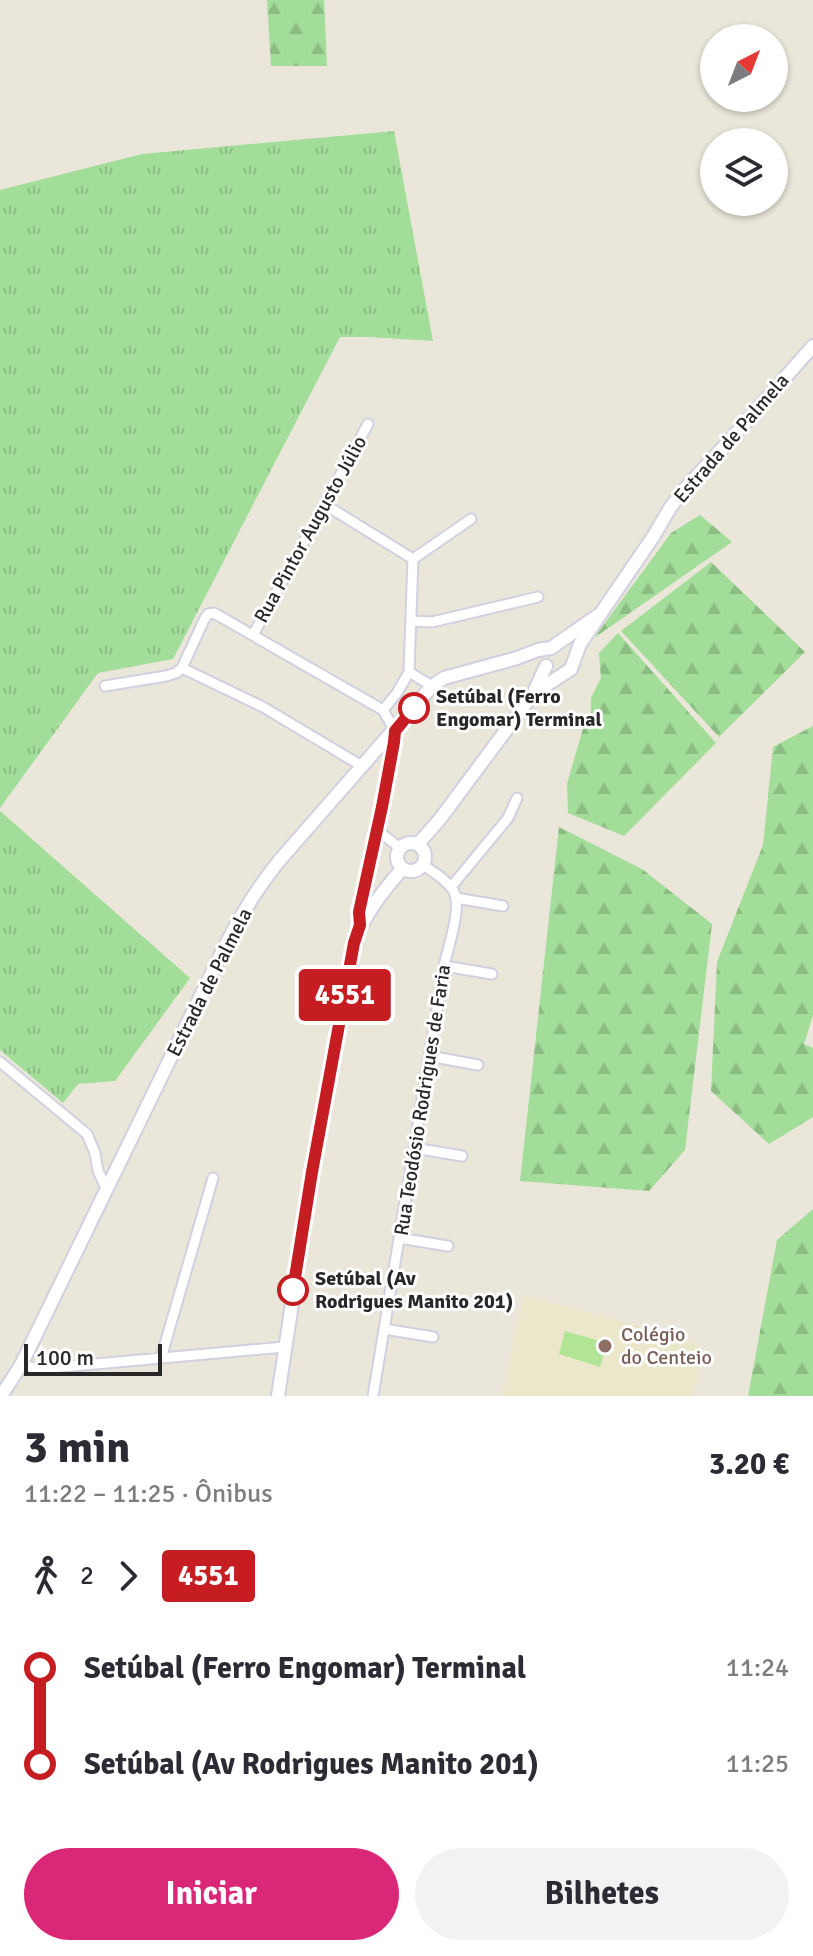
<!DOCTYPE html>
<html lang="pt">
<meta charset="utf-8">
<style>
body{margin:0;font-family:Signika,sans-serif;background:#f2f2f3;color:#2b2b33;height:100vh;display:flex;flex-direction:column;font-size:30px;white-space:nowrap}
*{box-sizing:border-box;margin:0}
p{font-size:26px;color:#7c7c81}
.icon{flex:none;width:44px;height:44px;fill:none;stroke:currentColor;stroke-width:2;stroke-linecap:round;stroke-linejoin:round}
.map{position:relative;height:1396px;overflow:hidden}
.panel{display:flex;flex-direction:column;background:#fff;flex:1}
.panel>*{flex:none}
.badge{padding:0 16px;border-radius:6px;font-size:28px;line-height:52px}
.needle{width:52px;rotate:42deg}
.tools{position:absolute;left:700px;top:24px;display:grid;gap:16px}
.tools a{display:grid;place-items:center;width:88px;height:88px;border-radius:50%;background:#fff;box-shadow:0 2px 6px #0004;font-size:40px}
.scale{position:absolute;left:24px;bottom:20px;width:138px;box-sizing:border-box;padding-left:8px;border:4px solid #282828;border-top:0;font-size:22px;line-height:28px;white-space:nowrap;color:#282828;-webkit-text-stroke:6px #fff;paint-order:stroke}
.map>.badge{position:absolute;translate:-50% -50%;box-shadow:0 0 0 4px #fff}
.legs{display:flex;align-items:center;gap:12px;height:88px;padding:0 24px;font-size:26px}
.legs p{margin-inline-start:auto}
.summary{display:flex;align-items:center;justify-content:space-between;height:136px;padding:0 24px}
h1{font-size:44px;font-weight:800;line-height:60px}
.button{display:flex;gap:16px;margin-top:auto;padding:16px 24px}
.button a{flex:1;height:92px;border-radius:48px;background:#db2777;color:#fff;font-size:32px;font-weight:800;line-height:92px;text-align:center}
.button a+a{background:#f2f2f3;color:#2b2b33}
ul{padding:0 24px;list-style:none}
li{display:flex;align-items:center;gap:28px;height:96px;font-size:30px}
li i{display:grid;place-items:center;width:12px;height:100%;margin:0 10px;background:currentColor}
li i::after{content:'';width:20px;height:20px;margin:-10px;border:6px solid;border-radius:50%;background:#fff}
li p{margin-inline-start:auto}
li:first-child i{background:linear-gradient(#0000 50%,currentColor 0)}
li:last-child i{background:linear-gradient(currentColor 50%,#0000 0)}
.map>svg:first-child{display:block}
.education{fill:#ebe7ca}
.grass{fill:url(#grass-tufts)}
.forest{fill:url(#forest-firs)}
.pitch{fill:#b2e496}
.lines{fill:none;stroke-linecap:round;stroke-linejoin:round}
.street-casing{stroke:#d0d0e0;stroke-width:13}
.secondary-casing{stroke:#d0d0e0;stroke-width:16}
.street{stroke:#fff;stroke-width:9}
.secondary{stroke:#fff;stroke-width:12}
.line-1-casing{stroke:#fff;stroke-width:18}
.line-1{stroke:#c61d23;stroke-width:12}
.stop-1-dot{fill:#fff;stroke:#c61d23;stroke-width:4}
.education-dot{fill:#8d6e63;stroke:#fff;stroke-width:3}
.labels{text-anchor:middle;stroke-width:6;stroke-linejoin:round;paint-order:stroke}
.street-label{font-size:20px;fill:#282828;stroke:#fff}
.stop-label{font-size:20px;font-weight:bold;fill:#282828;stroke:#fff;text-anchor:start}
.education-label{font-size:20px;fill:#785e54;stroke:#fff;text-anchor:start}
</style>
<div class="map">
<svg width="813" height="1396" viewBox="0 0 813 1396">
<defs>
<pattern id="grass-tufts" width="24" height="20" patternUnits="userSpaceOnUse" patternTransform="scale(2)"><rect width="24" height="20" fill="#a2dd99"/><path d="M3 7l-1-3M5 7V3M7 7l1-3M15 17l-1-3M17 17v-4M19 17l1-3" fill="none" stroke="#8cbe84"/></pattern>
<pattern id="forest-firs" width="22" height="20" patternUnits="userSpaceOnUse" patternTransform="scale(2)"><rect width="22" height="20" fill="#a2dd99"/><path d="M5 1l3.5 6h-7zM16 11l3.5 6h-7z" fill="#8cbe84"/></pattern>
</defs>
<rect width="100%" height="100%" fill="#eae6da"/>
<path class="education" d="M524,1295L693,1341L703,1351L693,1396H502Z"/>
<path class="grass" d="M394,131L433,341L369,337H340L173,659L98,673L0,808V190L142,154Z
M0,811L190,978L115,1081L78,1084L63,1103L0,1050Z"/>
<path class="forest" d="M267,0H324L327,66H271Z
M700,515L732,542L594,638L671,533Z
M711,562L805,652L719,737L621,631Z
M618,633L716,743L624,836L568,813L567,784L584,725L591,711V698L601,678L599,653Z
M813,726V1015L804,1044L813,1048V1117L769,1144L711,1091L717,962L763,845L773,747Z
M559,827L642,869L712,924L685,1150L649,1191L520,1181Z
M813,1209V1396H748L777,1240Z"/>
<path class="pitch" d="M565,1331L607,1343L600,1367L559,1354Z"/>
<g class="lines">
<g class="street-casing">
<path id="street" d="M324,504L413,559
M411,621L432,622L538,597
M253,635L368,424
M182,668L263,707L362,766
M409,672L413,559L471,519
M105,686L166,676L176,673L182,668L204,620L208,614L214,613L383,710
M377,830L400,848
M451,887L508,818L517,798
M456,898L503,906
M360,925L359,912L394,742L395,731L383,710L397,693L409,672L432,686
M444,966L492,974
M429,1056L478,1065
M0,1062L87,1134L95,1153L98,1171L106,1188
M414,1148L462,1156
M399,1238L448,1246
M384,1329L433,1337
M161,1358L213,1178
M21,1365L40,1369L284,1347
M373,1396L444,966C448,947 463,906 453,890C446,879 433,872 423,865"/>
</g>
<g class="secondary-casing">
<path id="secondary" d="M533,694L571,669L580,644L653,537L670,508L682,492L731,439L813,346
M397 857a14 14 0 1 1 28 0a14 14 0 1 1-28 0Z
M418,844L440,819L533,694L546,666
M1,1396L21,1365L227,942C242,913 258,887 279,861L432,686L444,678L517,658L538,650L551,648L600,614
M278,1396L312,1172L354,943C364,915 383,891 402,869"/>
</g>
<use href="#street" class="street"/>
<use href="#secondary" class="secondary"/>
</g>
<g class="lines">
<g class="line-1-casing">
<path id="line-1" d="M293,1290L312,1172L354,943L360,925L359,912L382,807L394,742L395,731L414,708"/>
</g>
<use href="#line-1" class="line-1"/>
</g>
<g class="stop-1-dot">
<circle cx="414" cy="708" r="14"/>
<circle cx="293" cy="1290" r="14"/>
</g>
<circle class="education-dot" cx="605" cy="1346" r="8"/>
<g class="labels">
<g class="street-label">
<text transform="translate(731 438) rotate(-49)" y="7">Estrada de Palmela</text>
<text transform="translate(310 529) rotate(-61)" y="7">Rua Pintor Augusto Júlio</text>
<text transform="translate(209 982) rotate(-63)" y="7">Estrada de Palmela</text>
<text transform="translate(422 1100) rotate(-81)" y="7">Rua Teodósio Rodrigues de Faria</text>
</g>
<g class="stop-label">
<text x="436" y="703">Setúbal (Ferro<tspan x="436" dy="23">Engomar) Terminal</tspan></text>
<text x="315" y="1285">Setúbal (Av<tspan x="315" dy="23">Rodrigues Manito 201)</tspan></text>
</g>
<g class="education-label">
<text x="621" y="1341">Colégio<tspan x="621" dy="23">do Centeio</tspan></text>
</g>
</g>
</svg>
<div class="tools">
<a><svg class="needle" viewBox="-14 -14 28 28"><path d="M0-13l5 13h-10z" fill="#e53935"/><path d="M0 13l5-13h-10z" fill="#7c7c81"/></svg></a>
<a><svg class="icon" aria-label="layers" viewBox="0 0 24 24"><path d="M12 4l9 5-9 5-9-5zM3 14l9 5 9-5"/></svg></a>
</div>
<div class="scale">100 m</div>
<b class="badge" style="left:345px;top:995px;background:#c61d23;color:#fff">4551</b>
</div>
<section class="panel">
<div class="summary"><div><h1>3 min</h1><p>11:22 – 11:25 · Ônibus</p></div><b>3.20 €</b></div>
<div class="legs"><svg class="icon" aria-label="walk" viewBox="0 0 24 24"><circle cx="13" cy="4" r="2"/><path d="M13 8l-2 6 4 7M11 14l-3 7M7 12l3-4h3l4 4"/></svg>2<svg class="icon" aria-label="forward" viewBox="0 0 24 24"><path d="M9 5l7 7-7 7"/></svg><b class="badge" style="background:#c61d23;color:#fff">4551</b></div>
<ul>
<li><i style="color:#c61d23"></i><b>Setúbal (Ferro Engomar) Terminal</b><p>11:24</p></li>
<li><i style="color:#c61d23"></i><b>Setúbal (Av Rodrigues Manito 201)</b><p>11:25</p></li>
</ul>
<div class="button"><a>Iniciar</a><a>Bilhetes</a></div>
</section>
